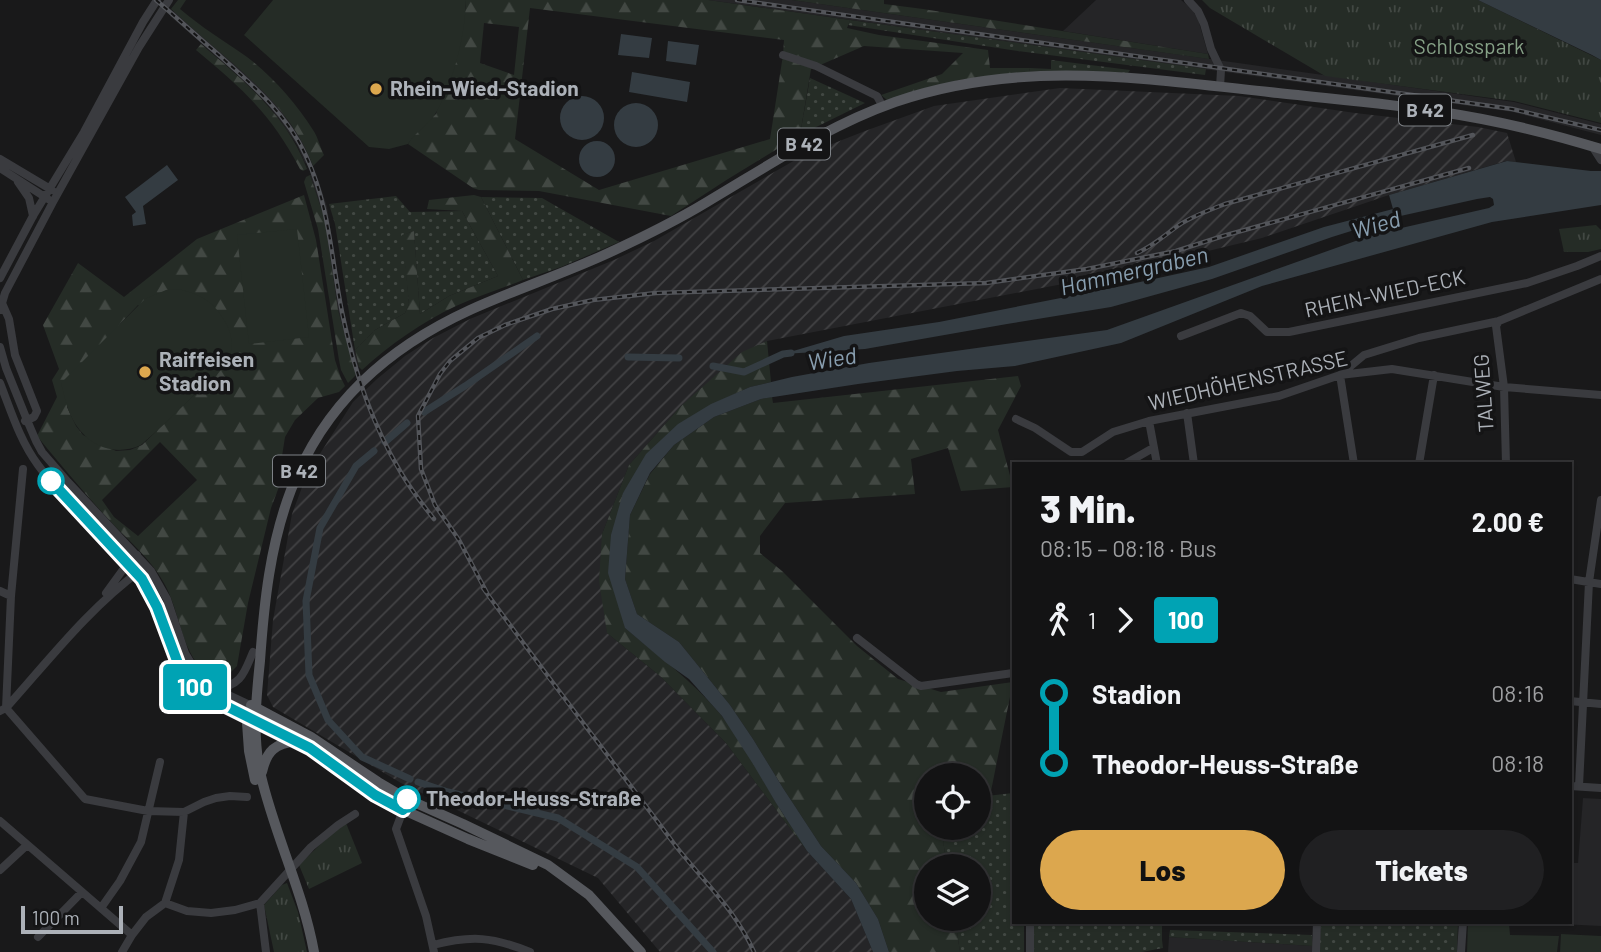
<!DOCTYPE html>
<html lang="de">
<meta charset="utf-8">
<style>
body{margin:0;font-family:Barlow,sans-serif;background:#202022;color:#f1f3f6;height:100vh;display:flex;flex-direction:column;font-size:26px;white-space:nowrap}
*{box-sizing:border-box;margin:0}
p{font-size:23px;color:#9d9ea0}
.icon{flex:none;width:38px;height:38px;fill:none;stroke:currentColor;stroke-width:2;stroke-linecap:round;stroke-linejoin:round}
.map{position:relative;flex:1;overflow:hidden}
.drawer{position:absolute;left:1012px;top:462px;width:560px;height:462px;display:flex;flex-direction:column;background:#131314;border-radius:0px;box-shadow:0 2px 5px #0004,0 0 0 2px #323234}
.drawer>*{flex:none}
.badge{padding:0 14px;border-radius:5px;font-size:24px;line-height:46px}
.fabs{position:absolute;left:914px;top:763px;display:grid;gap:14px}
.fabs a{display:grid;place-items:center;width:77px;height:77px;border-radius:50%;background:#131314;box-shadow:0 2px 5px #0004,0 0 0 2px #323234;font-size:35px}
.scale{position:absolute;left:21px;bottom:18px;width:102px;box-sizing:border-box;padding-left:7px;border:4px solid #acb1b8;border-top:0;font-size:19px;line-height:24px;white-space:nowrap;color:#acb1b8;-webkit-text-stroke:5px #141415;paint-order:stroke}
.map>.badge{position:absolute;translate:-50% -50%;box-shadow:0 0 0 4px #fff}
.legs{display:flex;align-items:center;gap:10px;height:77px;padding:0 28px;font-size:23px}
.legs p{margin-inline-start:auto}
.head{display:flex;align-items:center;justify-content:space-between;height:119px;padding:0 28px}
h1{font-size:38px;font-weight:800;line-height:52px}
.cta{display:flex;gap:14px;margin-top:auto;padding:14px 28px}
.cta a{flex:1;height:80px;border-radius:42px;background:#dca74e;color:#111;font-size:28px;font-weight:800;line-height:80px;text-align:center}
.cta a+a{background:#202022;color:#f1f3f6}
ul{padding:0 28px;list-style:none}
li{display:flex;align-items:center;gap:24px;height:70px;font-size:26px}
li i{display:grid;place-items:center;width:10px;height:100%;margin:0 9px;background:currentColor}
li i::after{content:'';width:18px;height:18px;margin:-9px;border:5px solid;border-radius:50%;background:#131314}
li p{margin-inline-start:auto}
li:first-child i{background:linear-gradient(#0000 50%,currentColor 0)}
li:last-child i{background:linear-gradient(currentColor 50%,#0000 0)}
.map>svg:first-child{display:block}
.built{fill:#252527}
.industrial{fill:url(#industrial-furrows)}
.grass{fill:url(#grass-dots)}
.forest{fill:url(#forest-firs);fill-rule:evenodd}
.park{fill:url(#park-tufts)}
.pitch{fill:#252c26}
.water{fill:#343c42}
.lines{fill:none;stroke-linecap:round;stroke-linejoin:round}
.canal{stroke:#343c42;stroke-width:7}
.minor{stroke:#3a3b3f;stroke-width:8}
.major{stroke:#56585d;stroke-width:10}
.rail-casing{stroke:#53555a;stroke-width:4.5}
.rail{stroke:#141415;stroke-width:2;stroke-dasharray:5;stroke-linecap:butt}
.line-1-casing{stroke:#fff;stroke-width:16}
.line-1{stroke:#00a3b4;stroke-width:10}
.poi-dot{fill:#dca74e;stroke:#141415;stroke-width:2.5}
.stop-1-dot{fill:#fff;stroke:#00a3b4;stroke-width:3.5}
.labels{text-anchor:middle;stroke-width:7;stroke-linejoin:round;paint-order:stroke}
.shield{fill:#141415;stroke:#7e8287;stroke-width:2}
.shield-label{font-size:19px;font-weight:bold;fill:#acb1b8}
.park-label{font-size:21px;fill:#86a187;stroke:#141415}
.poi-label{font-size:21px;font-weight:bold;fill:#acb1b8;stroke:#141415;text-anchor:start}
.street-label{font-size:21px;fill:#acb1b8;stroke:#141415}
.stop-label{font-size:21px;font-weight:bold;fill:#acb1b8;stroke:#141415;text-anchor:start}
.water-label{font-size:23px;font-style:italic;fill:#889eaf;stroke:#141415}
</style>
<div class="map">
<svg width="1601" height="952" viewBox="0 0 1601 952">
<defs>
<pattern id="industrial-furrows" width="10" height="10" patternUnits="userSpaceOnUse" patternTransform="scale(1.75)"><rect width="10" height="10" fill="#252527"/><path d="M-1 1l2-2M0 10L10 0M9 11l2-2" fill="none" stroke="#424244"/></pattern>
<pattern id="grass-dots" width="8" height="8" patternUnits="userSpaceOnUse" patternTransform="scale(1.75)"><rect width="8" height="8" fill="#252c26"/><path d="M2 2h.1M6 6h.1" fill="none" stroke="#424843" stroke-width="1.8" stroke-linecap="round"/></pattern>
<pattern id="forest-firs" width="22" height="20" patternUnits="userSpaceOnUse" patternTransform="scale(1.75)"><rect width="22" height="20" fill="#252c26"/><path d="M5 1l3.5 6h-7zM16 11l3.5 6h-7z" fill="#424843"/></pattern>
<pattern id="park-tufts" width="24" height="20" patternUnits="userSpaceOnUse" patternTransform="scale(1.75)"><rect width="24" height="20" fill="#252c26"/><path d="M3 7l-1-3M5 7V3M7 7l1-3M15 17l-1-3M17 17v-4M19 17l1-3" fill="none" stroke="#424843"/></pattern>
</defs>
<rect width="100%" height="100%" fill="#19191a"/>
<path class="built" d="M708,0H792L1514,102L1601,124V135L1513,112Z
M1096,0H1181L1192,9L1198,19L1208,54L1063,31Z
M174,11L261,88L278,106L303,142L311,161L305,163L297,145L280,120L265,102L241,78L170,16Z
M316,173L327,207L343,309L359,367L354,369L338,310L325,220L310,175Z
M1583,798L1601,799V926L1521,922H1570V863H1578Z
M1169,937L1313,946V952H1168Z"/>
<path class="industrial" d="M1060,88L1239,96L1355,113L1478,127L1507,133L1516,162L1506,161L1389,195L1262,238L1104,276L767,341L681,406L629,465L602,534L607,633L660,676L726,743L807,851L851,899L873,952H660L598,878L401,783L273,707L267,695L273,620L292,514L307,474L353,402L377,379L405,356L433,338L470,319L614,260L654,241L804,155L865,131L934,106Z"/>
<path class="grass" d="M850,20L1206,69L1205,75L1011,50L848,25Z
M1051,60L1130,70L1128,73L1051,71L1029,72L1030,68L1051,69Z
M810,78L865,103L800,135Z
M396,196L410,212L462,211L498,276L449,296L420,314L414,231L403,235L409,304L405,313L375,330L355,350L335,224L329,204Z
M481,197L542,198L619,242L561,267L523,280Z
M1013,793V922H1024V952H960L955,919H978V866H947L941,828H978V797Z
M1034,922H1162V940L1163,948L1142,952H1033Z
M1321,922H1458L1457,952H1319Z
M1170,930L1312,935L1313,946L1169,937Z"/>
<path class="forest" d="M178,0H186L180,9C201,27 224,41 247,57C272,76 296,103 313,130C318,137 320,147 324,155L313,166C295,117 259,86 221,53C204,39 188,24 171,9Z
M466,0H708L850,20L847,28L879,35L988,50L990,68H1030L1029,72L959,80L887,100L881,95L942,74L963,53L864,46L811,69L800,135L728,179L671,216L539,191L479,190L473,188L408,144L414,134L436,114L466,7ZM530,8L784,40L783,55L770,139L599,190L515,139ZM484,23L519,27L514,75L480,63Z
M792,0H884V4L923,9L1208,54L1209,59Z
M201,44C243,80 287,115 307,169L303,171L300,169C272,115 242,88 196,50Z
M310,175L325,220L338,310L356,375L348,383L341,370L339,360L318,229L304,182L306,177Z
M304,195L316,240L335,360L341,378L345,386L339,392L318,398L295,420L285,437L282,456L283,476L271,508L248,603L237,666L228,675L211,678C180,654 182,615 164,583C151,559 130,542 111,522C85,494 61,465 37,436L57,397L52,380L59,369L43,325L78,263L124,297L197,239ZM138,305L226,364L142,445L130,450L116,451L83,435L76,426L67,407L120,324ZM160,442L197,480L138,536L114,517L102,500Z
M474,195L481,197L523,280C501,289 478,296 456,306C422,322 389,345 362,370L359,367L355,350L375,330L405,313L409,304L402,235L414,231L420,314L449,296L498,276L462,211L427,209L429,200Z
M767,341L771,382L750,387L711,405L623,493L625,628C658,656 693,681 721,715C742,741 758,772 775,801C785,818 797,834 807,851L726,743L660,676L607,633L599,581L602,534L629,465L681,406L742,352Z
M1018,376L1021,386L998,430L1013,487L961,491L948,448L911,459L915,494L785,503L760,536V553L782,571L857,646L898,679L941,692L1013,682L991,791L978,793V775H926V828H941L947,866H926V919H955L960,952H889L878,919L856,883L821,846L783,788L753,739L730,705L679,642L637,614L625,579L630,515L650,474L674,445L714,417L761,399L772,397L773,403Z"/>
<path class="park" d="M1202,0H1478L1601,60V123L1514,101L1325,76L1210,8Z
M1596,225L1601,230V249L1588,252H1564L1559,229Z
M346,823L362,863L309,889L299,865L328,837Z
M287,883L298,912L307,952H274L264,905L282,885Z"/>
<path class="pitch" d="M273,0H466C465,36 454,80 437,111C431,123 416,131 408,144L389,149L369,147L244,35Z
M297,229L309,337L249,344L237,235Z
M178,289C197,293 212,300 222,317C230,328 235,344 229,358C224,370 210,380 200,389C181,408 162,427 141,445C112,458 84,444 71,416C66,406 64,394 61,383L145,299L166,290Z
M1468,922L1509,923L1510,935L1559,936L1557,952H1467Z
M1561,934L1601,936V952H1560Z"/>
<path class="water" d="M1478,0H1601V60L1592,55Z
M621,34L652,38L649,58L618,55Z
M668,41L699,45L696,65L666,61Z
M632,72L690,82L687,102L629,92Z
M560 118a22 22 0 1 1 44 0a22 22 0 1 1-44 0Z
M614 125a22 22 0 1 1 44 0a22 22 0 1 1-44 0Z
M579 159a18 18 0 1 1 36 0a18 18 0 1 1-36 0Z
M1507,161L1591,171H1601V205L1492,222L1262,286L1121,343L1015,366L957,371L858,384L761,399L714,417L674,445L650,473L630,515L625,579L637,614L679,642L730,705L753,739L783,788L821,846L856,883L878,919L889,952H873L851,899L807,851L776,803L753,764L722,716L689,679L665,662L625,628L608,573L611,535L623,493L646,454L678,424L711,404L750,387L792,377L869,363L1107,330L1375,234L1489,208L1494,205L1493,199L1490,197L1477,199L1396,217L1332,237L1212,279L1111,307L1007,324L865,349L783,354L844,336L939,322L1117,287L1209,267L1324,227L1393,209L1389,195Z
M167,165L178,180L143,206L146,224L133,226L132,215L136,212L125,197Z"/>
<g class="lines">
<path class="canal" d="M628,357L679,358
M713,366L744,372L783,354L791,353
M424,412L465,386L537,336
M385,442L407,423
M374,451L356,466L320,528L306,601L309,675L328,720L362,757L410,779
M418,782L448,792L558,818L637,867L713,952"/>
<path class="minor" d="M1188,0L1198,11L1204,24L1211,49L1221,70L1220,87
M783,55L816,66L877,96L883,107
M1592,146L1601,160
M0,159L52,190
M0,168L48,199
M18,182L29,198L33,216
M0,278L33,216L84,132L143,22L157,0
M2,303L9,319L15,355L37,411L34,417L25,421
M0,310L5,293L53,202L139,47L169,0
M1499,321L1496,326L1504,387L1506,464
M1181,336L1241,313L1250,316L1267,332H1289L1527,283L1577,266L1601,256
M0,347L6,368L27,420L36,441L42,452L68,482L151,571L167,599L185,653L198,675L216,689L248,704
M0,383C11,411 20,441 38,465C60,495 88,521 113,548C124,559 136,571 145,584C166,615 167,656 192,684C207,700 228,707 247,716
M1187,413L1194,464
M1016,419L1035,428L1071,452H1082L1113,432L1149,421L1279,396L1340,375L1392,369L1504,387L1601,395
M1149,421L1157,464
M1125,464L1153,448
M1354,464L1340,375L1364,355L1419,338L1499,321L1601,279
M1419,464L1434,375
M23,469L11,596L6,708L85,799L148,811L184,812L204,802L216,798L230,796L247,797
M1570,579L1601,584
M0,591L11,596
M106,593L122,571L137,555
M857,638L916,684L921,686L1013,673
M216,689C242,685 244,673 253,652
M1570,701L1601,704
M0,711L6,708C49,660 89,608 141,570
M1570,786L1601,788
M1579,786L1589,582L1601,500
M405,805L396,829L426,916L434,952
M0,821L132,935
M0,870L27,845
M165,903L179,860L184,812
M260,903L266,952
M101,908L120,881L141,842L160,762
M1030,922V952
M38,937L82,892
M433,945C472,935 493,937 530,952
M122,952L132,935L146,917L165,903L187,911L211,913L235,910L260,903L311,847L338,825L355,814
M1316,952L1317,922
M1461,952L1463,922"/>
<path class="major" d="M251,705L311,737L378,782L407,799L463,824L548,865L589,895L641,952
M247,716L310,748L388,803L468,839L533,865
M247,723L249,751L255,780
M262,772C267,750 275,744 296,741
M314,952C303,891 275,836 261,776C252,737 256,700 260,661C264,603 270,545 291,490C324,404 387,348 470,310C514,290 560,275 604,255C639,239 674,222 707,202C768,166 827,126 895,102C1023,58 1147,79 1278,93C1332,99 1387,103 1441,112C1495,120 1549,133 1601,149"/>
<g class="rail-casing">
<path id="rail" d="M156,0C175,16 193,33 212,49C248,81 286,112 306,156C330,208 331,258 342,312C353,367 371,422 400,471C410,488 422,504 434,519
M737,0L1512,109L1601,130
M1137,253C1153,246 1165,235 1179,225C1193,216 1209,210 1225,204L1473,135
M483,588C545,674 611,759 675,845C703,881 735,909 754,952
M487,593L459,540L435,505L421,469L418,416L440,374L450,361L478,338L505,325L552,309L593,300L656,293L986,283L1087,269L1176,251L1223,236L1469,168"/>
</g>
<use href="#rail" class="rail"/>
</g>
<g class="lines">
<g class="line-1-casing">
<path id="line-1" d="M51,481L142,579L157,607L179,666L187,678L198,690L216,701L310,748L375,795L403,810L407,799"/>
</g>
<use href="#line-1" class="line-1"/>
</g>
<g class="poi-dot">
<circle cx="376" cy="89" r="7"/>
<circle cx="145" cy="372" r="7"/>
</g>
<g class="stop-1-dot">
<circle cx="51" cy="481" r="12"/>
<circle cx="407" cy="799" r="12"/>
</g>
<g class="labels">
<g class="shield">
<rect x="1399" y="94.5" width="52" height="31" rx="5"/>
<rect x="778" y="128.5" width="52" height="31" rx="5"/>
<rect x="273" y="455.5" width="52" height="31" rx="5"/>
</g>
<g class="shield-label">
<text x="1425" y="117">B 42</text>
<text x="804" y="151">B 42</text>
<text x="299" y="478">B 42</text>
</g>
<g class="park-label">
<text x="1469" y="54">Schlosspark</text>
</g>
<g class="poi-label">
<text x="390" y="96">Rhein-Wied-Stadion</text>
<text x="159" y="367">Raiffeisen<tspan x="159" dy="24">Stadion</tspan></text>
</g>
<g class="street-label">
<text transform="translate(1385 294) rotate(-12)" y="7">RHEIN-WIED-ECK</text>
<text transform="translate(1248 381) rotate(-13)" y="7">WIEDHÖHENSTRASSE</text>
<text transform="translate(1484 393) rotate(-94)" y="7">TALWEG</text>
</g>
<g class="stop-label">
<text x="426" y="806">Theodor-Heuss-Straße</text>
</g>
<g class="water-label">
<text transform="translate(1376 225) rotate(-16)" y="8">Wied</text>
<text transform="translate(1134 271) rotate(-13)" y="8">Hammergraben</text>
<text transform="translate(832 359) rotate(-9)" y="8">Wied</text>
</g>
</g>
</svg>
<div class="fabs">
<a><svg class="icon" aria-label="locate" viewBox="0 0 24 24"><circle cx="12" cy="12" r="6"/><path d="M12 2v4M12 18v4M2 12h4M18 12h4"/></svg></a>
<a><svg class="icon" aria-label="layers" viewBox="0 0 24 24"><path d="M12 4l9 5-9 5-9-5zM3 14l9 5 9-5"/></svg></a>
</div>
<div class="scale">100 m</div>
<b class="badge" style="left:195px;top:687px;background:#00a3b4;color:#fff">100</b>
<section class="drawer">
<div class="head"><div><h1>3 Min.</h1><p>08:15 – 08:18 · Bus</p></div><b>2.00 €</b></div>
<div class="legs"><svg class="icon" aria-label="walk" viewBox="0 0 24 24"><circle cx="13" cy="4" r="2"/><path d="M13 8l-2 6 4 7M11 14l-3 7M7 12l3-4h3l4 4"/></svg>1<svg class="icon" aria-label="forward" viewBox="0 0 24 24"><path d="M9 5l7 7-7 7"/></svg><b class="badge" style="background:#00a3b4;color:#fff">100</b></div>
<ul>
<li><i style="color:#00a3b4"></i><b>Stadion</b><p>08:16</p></li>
<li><i style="color:#00a3b4"></i><b>Theodor-Heuss-Straße</b><p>08:18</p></li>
</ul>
<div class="cta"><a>Los</a><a>Tickets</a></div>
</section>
</div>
